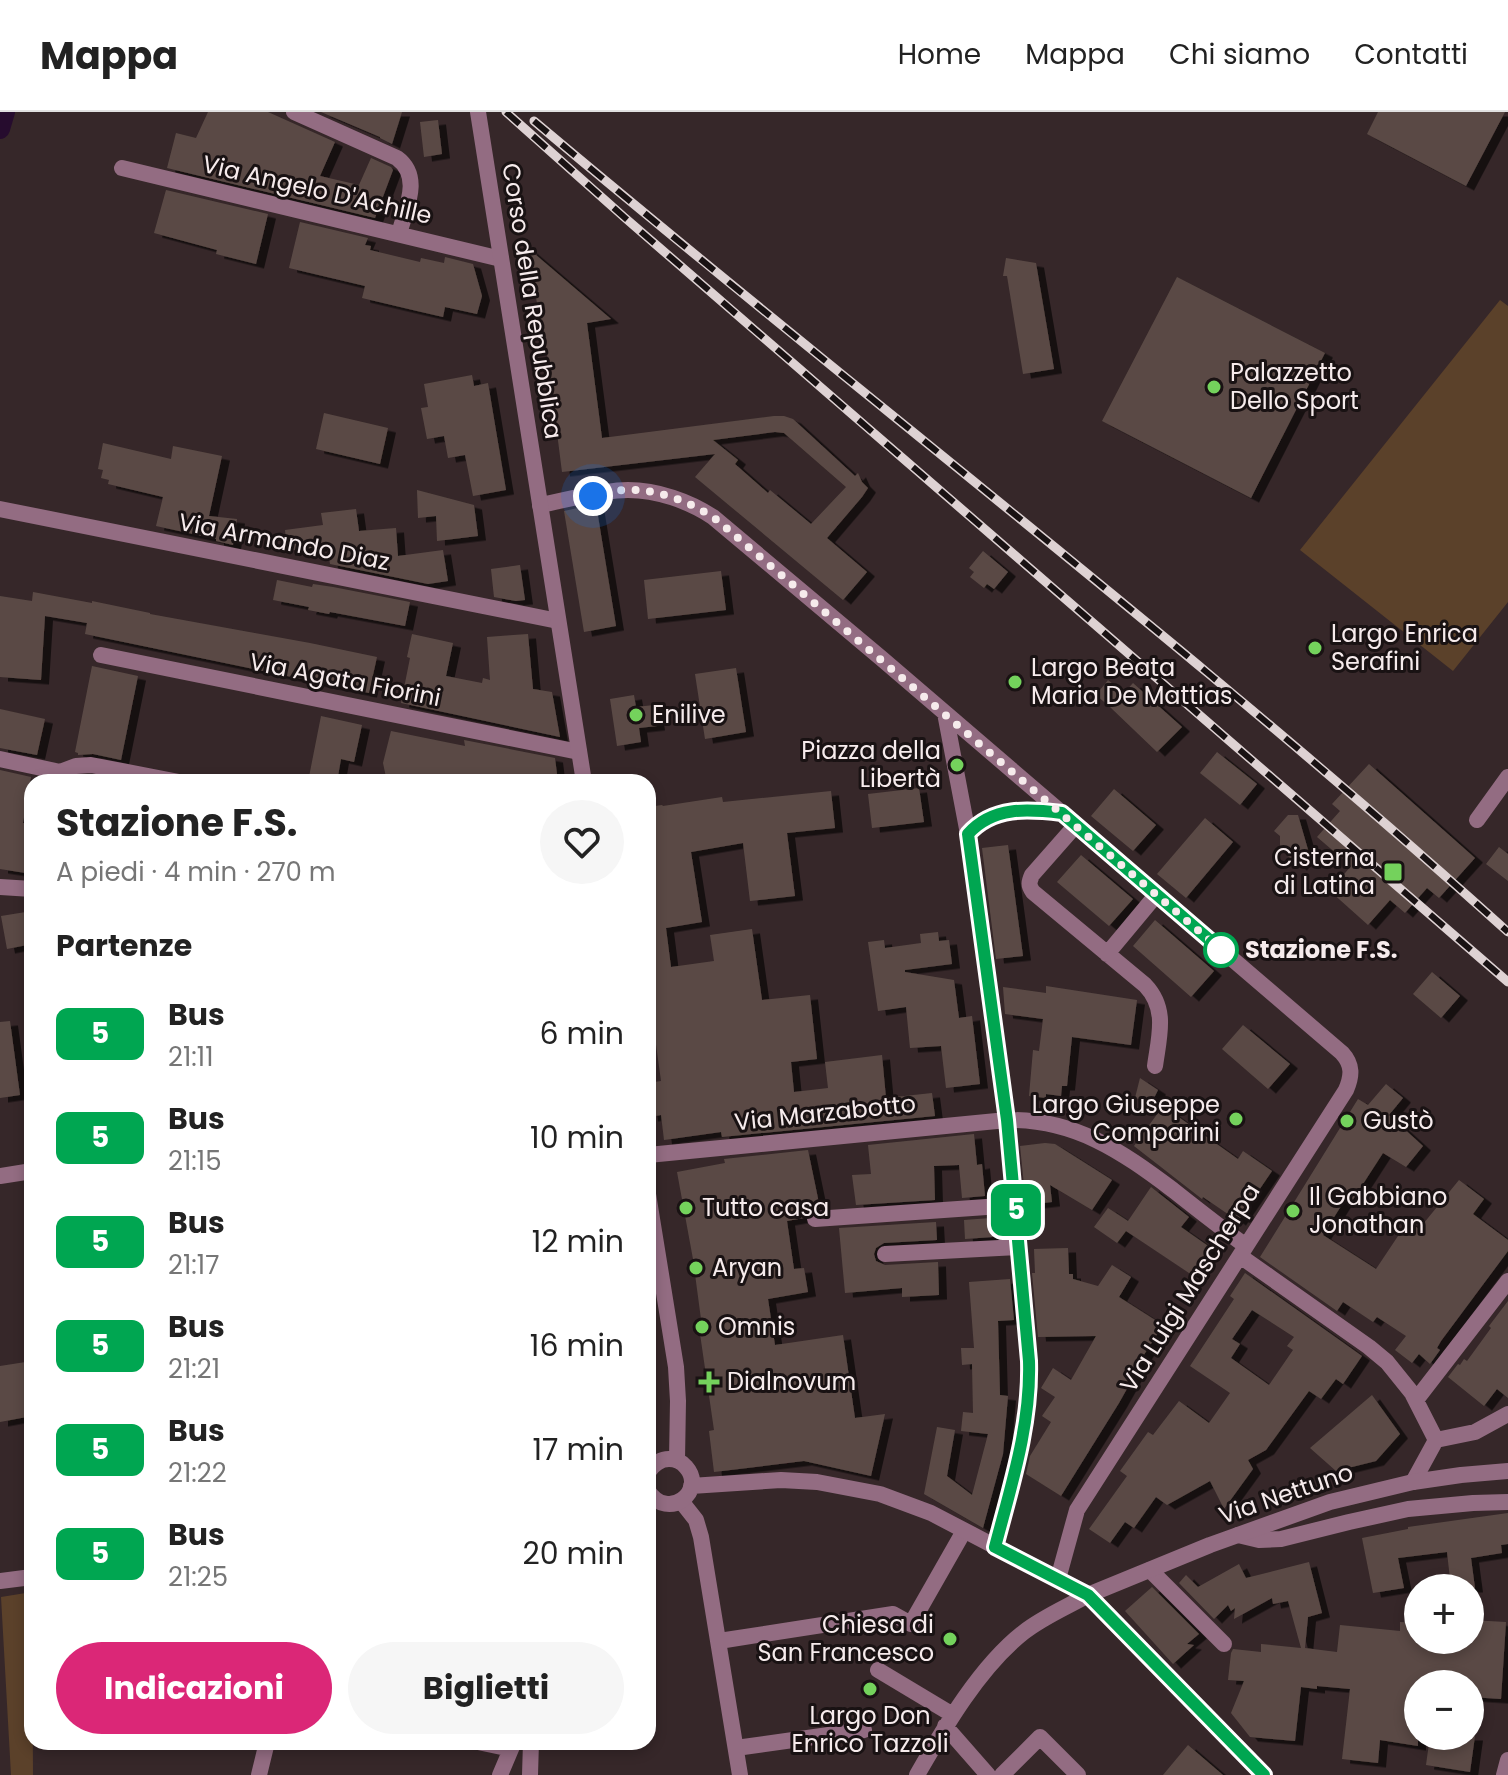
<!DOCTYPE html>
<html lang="it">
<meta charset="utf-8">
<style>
body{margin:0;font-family:Poppins,sans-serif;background:#f6f6f6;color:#222;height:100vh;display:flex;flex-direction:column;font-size:30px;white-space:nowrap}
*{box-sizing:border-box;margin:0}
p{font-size:26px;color:#767676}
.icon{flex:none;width:44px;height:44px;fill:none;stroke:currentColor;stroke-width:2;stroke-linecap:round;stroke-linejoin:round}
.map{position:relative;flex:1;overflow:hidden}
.drawer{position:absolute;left:24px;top:662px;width:632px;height:976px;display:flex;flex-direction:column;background:#fff;border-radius:24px;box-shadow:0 4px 12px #0003}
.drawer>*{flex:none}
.badge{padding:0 16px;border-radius:12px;font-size:28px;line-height:52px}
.controls{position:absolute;left:1404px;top:1462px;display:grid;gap:16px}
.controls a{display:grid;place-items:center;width:80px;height:80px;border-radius:50%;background:#fff;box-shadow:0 4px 12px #0003;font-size:40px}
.you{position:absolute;width:40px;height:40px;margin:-20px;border:6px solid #fff;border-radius:50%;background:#1a73e8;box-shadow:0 0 0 12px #1a73e833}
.map>.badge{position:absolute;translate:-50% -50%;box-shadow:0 0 0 4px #fff}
h2{padding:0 32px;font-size:30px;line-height:72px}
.round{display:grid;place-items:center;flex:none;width:84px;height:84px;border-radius:42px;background:#f6f6f6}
.headline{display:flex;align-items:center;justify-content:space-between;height:136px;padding:0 32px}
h1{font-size:38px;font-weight:700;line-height:60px}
.primary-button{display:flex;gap:16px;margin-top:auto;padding:16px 32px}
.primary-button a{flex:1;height:92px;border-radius:48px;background:#db2777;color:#fff;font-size:32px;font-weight:700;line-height:92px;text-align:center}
.primary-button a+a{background:#f6f6f6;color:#222}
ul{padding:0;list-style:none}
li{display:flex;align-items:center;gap:24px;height:104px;padding:0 32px}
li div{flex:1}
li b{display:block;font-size:30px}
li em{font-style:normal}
li .badge{min-width:88px;font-weight:700;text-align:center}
header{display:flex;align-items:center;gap:48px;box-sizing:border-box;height:112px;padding:0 40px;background:#fff;border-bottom:2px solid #e0e0e0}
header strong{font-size:38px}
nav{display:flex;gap:44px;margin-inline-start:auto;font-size:28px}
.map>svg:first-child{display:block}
.green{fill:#5b412a}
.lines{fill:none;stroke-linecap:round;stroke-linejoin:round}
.canal{stroke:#260c2e;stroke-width:20}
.building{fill:#5a4a45;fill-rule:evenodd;filter:url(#shadow)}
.minor{stroke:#936c82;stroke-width:16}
.tertiary{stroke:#936c82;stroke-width:16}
.rail-casing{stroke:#ded2d3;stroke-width:9}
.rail{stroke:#191213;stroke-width:6;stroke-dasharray:18;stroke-linecap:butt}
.line-casing{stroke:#fff;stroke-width:18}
.line{stroke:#00a651;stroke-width:12}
.walk{stroke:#f6ebec;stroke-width:8;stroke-dasharray:0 14.4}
.poi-dot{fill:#74d25c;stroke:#191213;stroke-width:3}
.stop-dot{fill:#fff;stroke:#00a651;stroke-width:4}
.labels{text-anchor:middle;stroke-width:6;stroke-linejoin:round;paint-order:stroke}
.street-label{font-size:24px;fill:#f6ebec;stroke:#191213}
.poi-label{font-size:24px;fill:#f6ebec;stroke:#191213;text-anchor:start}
.stop-label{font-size:24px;font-weight:bold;fill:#f6ebec;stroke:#191213;text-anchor:start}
</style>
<header>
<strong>Mappa</strong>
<nav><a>Home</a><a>Mappa</a><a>Chi siamo</a><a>Contatti</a></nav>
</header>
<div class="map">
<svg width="1508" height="1663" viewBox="0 0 1508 1663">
<defs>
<filter id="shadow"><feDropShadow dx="8" dy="4.5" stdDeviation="0" flood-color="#0009"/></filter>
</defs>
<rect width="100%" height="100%" fill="#362729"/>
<path class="green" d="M1500,188L1508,194V490L1453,559L1300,438Z
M32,1480L33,1663H11L1,1485Z"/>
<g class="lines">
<path class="canal" d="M0,17L5,0"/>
</g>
<path class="building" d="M208,0H268L335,30L320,64L359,73L371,46L391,55L393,58L375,106L167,56L176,21L196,26Z
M321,0H402L392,32L380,26V25Z
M1378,0H1505L1466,74L1367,22Z
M438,8L442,42L424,45L420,10Z
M166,78L268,102L256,152L216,142L217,138L154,121Z
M300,110L368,126L365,133L371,134L370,138L420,150L421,146L444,151L445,145L473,152L482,184L477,202L445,195L443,205L417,199L362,186L365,174L289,156Z
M529,137L611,207L587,211L602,326L774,304H784L793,307L855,364L858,361L862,370L868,376L862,385L827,426L867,460L843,488L695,365L715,342L562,360L544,218L541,219ZM775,320L784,321L846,375L811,412L770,378L768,381L735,352L738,348L713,328Z
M1006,146L1036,151L1054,257L1023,262L1007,164H1003Z
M1177,165L1325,241L1251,386L1102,309Z
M472,263L474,274L488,271L506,378L473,384L465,343L448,346L444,324L427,327L421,296L428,295L424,272Z
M324,301L388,316L380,352L316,337Z
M103,331L171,347L173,334L222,344L209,404L237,407L233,433L216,429V427L156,414L163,385L108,372L109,368L101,366L103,358L98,357Z
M417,378L474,393L478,424L437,429L436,404L418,406Z
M596,392L616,514L584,520L564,399Z
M356,397L359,419L396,416L398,444L443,438L448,469L428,472L330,452L327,434L287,439L285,418L323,413L321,401Z
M983,439L1008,460L994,477L987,472L984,476L970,465L974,460L969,456Z
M520,453L525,488L516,489L494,485L491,457Z
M721,459L726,498L648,507L644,468Z
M277,468L312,475L313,472L333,475L410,490L405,514L330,500L329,502L308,498L309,495L273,488Z
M33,480L92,491V489L150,501V502L310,531L377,545L369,581L85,522L87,511L45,504L41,568L0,565V484L32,489Z
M412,522L453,531L446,564L482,571L483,566L490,568L487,525L528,522L533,577L552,580L560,625L401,591L410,546L407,545Z
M92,554L138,564L121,648L93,642L78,643V641L75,640Z
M736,556L746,620L705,627L695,562Z
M1108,568L1124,581L1133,571L1182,615L1157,640L1110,595L1096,583Z
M634,583L636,595L654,593L657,614L639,616L641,630L617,634L610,587Z
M0,597L45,607L37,643L0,636Z
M321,604L362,613L354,650L341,647L337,670H308Z
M391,619L465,634L464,628L555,646L558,670H387L383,651Z
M1217,640L1257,672L1240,693L1200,661Z
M1369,652L1475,746L1439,786L1427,776L1405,801L1390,788L1368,813L1330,779L1351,754L1317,725L1340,699L1332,692Z
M0,658L31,665L23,711L32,712V762L0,757Z
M919,676L924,710L872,716L868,682Z
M1114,677L1156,713L1133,739L1091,704Z
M831,679L835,716L787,721L795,784L750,789L743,731L691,740L702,810L666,816L671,855L714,849L710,823L752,817L762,888L810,883L817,947L791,950L794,980L828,976L825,950L882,943L886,986L932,981L935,1004L722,1025L721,1020L664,1028L661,1003L650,1005L648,988V971L661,969L648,874V695L662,693L663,694L722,685L723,690Z
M1288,703H1298L1309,741L1299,754L1280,737V724L1274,719Z
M1205,706L1233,730L1186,786L1157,762Z
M1008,733L1023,844L996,847L982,736Z
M1499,735L1508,742V769L1486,752Z
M1081,743L1133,787L1109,814L1057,770Z
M32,799V832L7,837L1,804Z
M1155,808L1214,859L1191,885L1133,834Z
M938,820L939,829L949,828L952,852L905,858V860L954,868L959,906L972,904L980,972L946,976L941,934L910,936L906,895L878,899L868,830L884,828L885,836L921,831L920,822Z
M1432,860L1460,884L1441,906L1413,882Z
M1046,874L1137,888L1131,933L1072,925L1067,974H1062L1061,984L1046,982V986L1029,984L1033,938L1039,939L1043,907L1005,902L1003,875L1046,881Z
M10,909L20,983L0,986V910Z
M1243,913L1290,952L1268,977L1222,937Z
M1140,966L1158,978L1152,990L1135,986Z
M1386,972L1403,986L1389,1003L1423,1034L1406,1055L1383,1041L1352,1089L1346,1086L1323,1123L1376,1157L1408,1109L1419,1117L1459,1068L1484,1087L1473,1102L1508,1128V1139L1441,1229L1437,1236L1440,1238L1430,1252L1419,1242L1412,1251L1395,1238L1406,1224L1377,1205L1373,1210L1343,1190L1337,1199L1260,1145L1358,987L1368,993Z
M1163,994L1238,1047L1243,1039L1272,1059L1238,1109L1203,1085L1202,1087L1134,1034Z
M974,1022L977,1053L982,1052L985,1084L962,1086L959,1053L934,1054L935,1088L856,1093L852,1063L871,1062L868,1033Z
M1045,1031L1055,1032L1112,1068L1092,1098L1050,1073L1052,1090L1026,1093L1020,1034Z
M808,1038L820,1096L810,1098L804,1106L787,1109L794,1157L804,1156L808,1180L768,1187L775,1233L843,1223L855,1306L885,1302L871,1364L804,1349L714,1360L709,1319L714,1318L698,1208L701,1207L693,1147L677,1060L725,1051L724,1047Z
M1151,1075L1189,1105L1181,1115L1211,1136L1192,1163L1126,1119L1117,1131L1094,1115L1108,1096L1128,1109Z
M991,1106L993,1125L965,1127L964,1108Z
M936,1110L937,1128L884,1131L876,1136L874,1142L876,1149L885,1153L938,1150L939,1183L902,1185V1176L845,1181L839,1116Z
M1068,1136L1069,1162H1073V1167L1098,1174L1112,1153L1131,1165L1119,1185L1163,1213L1140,1249L1142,1250L1119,1291L1061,1384L1026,1362L1030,1344L1051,1310L1042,1304L1055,1285L1041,1276L1053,1256L1071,1268L1096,1224L1038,1225L1032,1161H1035L1034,1137Z
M1245,1161L1362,1244L1343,1272L1336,1267L1321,1287L1309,1279L1266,1338L1248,1348L1253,1357L1224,1397L1210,1369L1167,1393L1156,1385L1134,1416L1125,1410L1110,1431L1089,1417L1127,1364L1120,1359L1148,1320L1153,1323L1179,1289L1209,1311L1230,1281L1190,1254L1234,1187L1230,1184ZM1252,1198L1294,1225L1287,1234L1293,1238L1269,1273L1231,1246L1240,1232L1232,1227Z
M1010,1167L1014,1208L998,1209L1000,1283L1008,1284L1003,1342L983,1416L924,1382L937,1315L955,1318L947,1364L972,1383L988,1322L961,1319L963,1300L973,1301L972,1252L962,1253L961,1236H974L969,1170Z
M1508,1189V1286L1497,1277L1484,1294L1448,1265L1458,1252L1460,1253L1464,1247L1467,1249L1491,1216L1489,1214Z
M32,1249V1304L0,1310V1254Z
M1372,1283L1400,1322L1376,1349L1336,1359L1310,1336Z
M1508,1401V1432L1501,1433L1502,1441L1471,1446L1475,1476H1451L1447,1440L1398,1446L1404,1476L1373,1481L1362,1426L1408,1417V1415Z
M1309,1450L1322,1501L1308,1505L1305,1536L1337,1540L1340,1513L1400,1519V1510L1418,1511V1528H1470V1508L1506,1510L1501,1587L1470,1585V1572H1418V1634L1380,1628L1378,1651L1342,1647L1350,1577L1317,1574V1577L1301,1575L1295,1629L1250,1625L1231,1601L1244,1569L1228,1568L1231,1541L1233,1537L1261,1540V1532L1301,1536L1288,1489L1273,1492L1272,1486L1234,1507L1235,1496L1231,1499L1228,1493L1214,1507L1179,1471L1186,1463L1198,1475L1239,1452L1246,1466Z
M1152,1475L1199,1522L1187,1532L1194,1533L1173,1552L1125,1499Z
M1430,1624H1475L1470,1660L1426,1653Z
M1188,1633L1223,1663H1163Z"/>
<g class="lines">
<path class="minor" d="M294,0L397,46C423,65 405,98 399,122
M122,56L501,147
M540,393C567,388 602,378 628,378C657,378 689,389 713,405L881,546L1342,941C1353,953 1352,964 1346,978L1077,1398L1058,1467
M0,397L558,509
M101,543L579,640
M945,601L968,722L1007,1008L1029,1249C1030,1315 1012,1372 995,1435
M0,647L60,660
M60,660L76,654L91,653L179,670
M1477,708L1508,665
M1076,713L1032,763C1029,770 1028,773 1033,780L1145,873C1168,897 1159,924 1155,954
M968,722C993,695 1027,697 1061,701
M0,775L32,777
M1107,842L1157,782
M648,1043L1007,1008C1075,1007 1121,1039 1173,1078C1197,1097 1221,1116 1246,1134
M0,1064L32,1059
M815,1107L1015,1093
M885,1142L1019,1135
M1240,1144L1369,1235L1387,1250L1412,1281L1436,1328L1413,1370
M1416,1288L1508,1169
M1436,1328L1475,1320L1508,1302
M681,1389L696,1408L701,1425L740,1663
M1238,1423L1259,1428L1281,1427L1349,1410L1408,1397L1473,1391L1508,1390
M1150,1458L1224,1532
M719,1529L893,1502L911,1512L964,1419
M878,1558L953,1603
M945,1614L988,1663
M478,1630L511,1637
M736,1636L864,1618
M259,1663L267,1630
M500,1663L514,1630
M530,1663L531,1630
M917,1663C944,1616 980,1554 1024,1520C1043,1505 1067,1495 1088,1483
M1002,1663L1040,1625L1078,1663
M1504,1663L1508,1648"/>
<path class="tertiary" d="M478,0L584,670
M648,1082L676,1255L678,1289L677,1348
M648,1360C653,1353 659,1347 669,1347C675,1347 682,1350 686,1355C707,1379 668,1410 648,1379
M691,1374L781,1368L817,1370L880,1382L931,1401L1088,1483L1264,1663
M0,1469L32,1465
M1088,1483L1210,1433L1330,1390L1413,1370L1461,1363L1508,1359"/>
<g class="rail-casing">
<path id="rail" d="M506,0L624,105L1508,870
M534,9C857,281 1194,537 1508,820"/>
</g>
<use href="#rail" class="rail"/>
</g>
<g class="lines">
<g class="line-casing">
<path id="line" d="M1227,843L1062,701C1028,697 993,694 968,722L1007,1008L1029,1249C1031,1313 1011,1374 995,1435L1088,1483L1264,1663"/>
</g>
<use href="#line" class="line"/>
<path class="walk" d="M593,384C603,382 613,379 624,378C655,376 693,390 718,409L1227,843L1221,838"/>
</g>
<g class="poi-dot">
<circle cx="1214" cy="275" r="8"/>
<circle cx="1315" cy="536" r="8"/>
<circle cx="1015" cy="570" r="8"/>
<circle cx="636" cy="603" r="8"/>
<circle cx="957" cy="653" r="8"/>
<rect x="1383" y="750" width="20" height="20" rx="4"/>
<circle cx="1236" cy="1007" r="8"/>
<circle cx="1347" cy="1009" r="8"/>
<circle cx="686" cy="1096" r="8"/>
<circle cx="1293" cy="1099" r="8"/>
<circle cx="696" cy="1156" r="8"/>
<circle cx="702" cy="1215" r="8"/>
<path d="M705 1258h8v8h8v8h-8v8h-8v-8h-8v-8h8z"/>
<circle cx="950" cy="1527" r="8"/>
<circle cx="870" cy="1577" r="8"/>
</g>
<circle class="stop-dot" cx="1221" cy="838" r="16"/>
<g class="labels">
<g class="street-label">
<text transform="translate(317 78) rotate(13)" y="8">Via Angelo D'Achille</text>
<text transform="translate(532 189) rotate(81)" y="8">Corso della Repubblica</text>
<text transform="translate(284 430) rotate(11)" y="8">Via Armando Diaz</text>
<text transform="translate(345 568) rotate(11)" y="8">Via Agata Fiorini</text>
<text transform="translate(825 1001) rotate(-6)" y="8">Via Marzabotto</text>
<text transform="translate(1190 1176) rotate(-58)" y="8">Via Luigi Mascherpa</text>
<text transform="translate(1286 1382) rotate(-19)" y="8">Via Nettuno</text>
</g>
<g class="poi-label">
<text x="1230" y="269">Palazzetto<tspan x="1230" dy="28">Dello Sport</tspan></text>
<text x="1331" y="530">Largo Enrica<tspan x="1331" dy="28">Serafini</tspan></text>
<text x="1031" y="564">Largo Beata<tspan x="1031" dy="28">Maria De Mattias</tspan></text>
<text x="652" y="611">Enilive</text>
<text x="941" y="647" text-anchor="end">Piazza della<tspan x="941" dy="28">Libertà</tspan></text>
<text x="1375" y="754" text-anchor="end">Cisterna<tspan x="1375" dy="28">di Latina</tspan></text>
<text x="1220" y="1001" text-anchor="end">Largo Giuseppe<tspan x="1220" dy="28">Comparini</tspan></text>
<text x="1363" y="1017">Gustò</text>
<text x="1309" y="1093">Il Gabbiano<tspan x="1309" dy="28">Jonathan</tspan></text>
<text x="702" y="1104">Tutto casa</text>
<text x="712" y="1164">Aryan</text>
<text x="718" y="1223">Omnis</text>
<text x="727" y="1278">Dialnovum</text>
<text x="934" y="1521" text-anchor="end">Chiesa di<tspan x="934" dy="28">San Francesco</tspan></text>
<text x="870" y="1612" text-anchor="middle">Largo Don<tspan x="870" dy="28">Enrico Tazzoli</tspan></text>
</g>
<g class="stop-label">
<text x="1245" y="846">Stazione F.S.</text>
</g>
</g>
</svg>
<div class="controls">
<a>+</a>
<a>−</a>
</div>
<div class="you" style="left:593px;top:384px"></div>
<b class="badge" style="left:1016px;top:1098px;background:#00a651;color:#fff">5</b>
<section class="drawer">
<div class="headline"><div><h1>Stazione F.S.</h1><p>A piedi · 4 min · 270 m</p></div><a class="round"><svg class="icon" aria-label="heart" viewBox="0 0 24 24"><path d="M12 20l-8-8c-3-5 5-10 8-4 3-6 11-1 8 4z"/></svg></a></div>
<h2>Partenze</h2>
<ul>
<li><span class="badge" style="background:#00a651;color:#fff">5</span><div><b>Bus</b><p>21:11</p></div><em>6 min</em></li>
<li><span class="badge" style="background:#00a651;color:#fff">5</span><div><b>Bus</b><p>21:15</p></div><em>10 min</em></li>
<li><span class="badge" style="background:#00a651;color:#fff">5</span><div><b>Bus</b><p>21:17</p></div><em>12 min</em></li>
<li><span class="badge" style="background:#00a651;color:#fff">5</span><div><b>Bus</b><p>21:21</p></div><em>16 min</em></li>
<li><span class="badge" style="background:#00a651;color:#fff">5</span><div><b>Bus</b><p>21:22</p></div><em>17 min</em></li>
<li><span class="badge" style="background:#00a651;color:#fff">5</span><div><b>Bus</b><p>21:25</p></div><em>20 min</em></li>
</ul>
<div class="primary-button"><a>Indicazioni</a><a>Biglietti</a></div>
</section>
</div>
